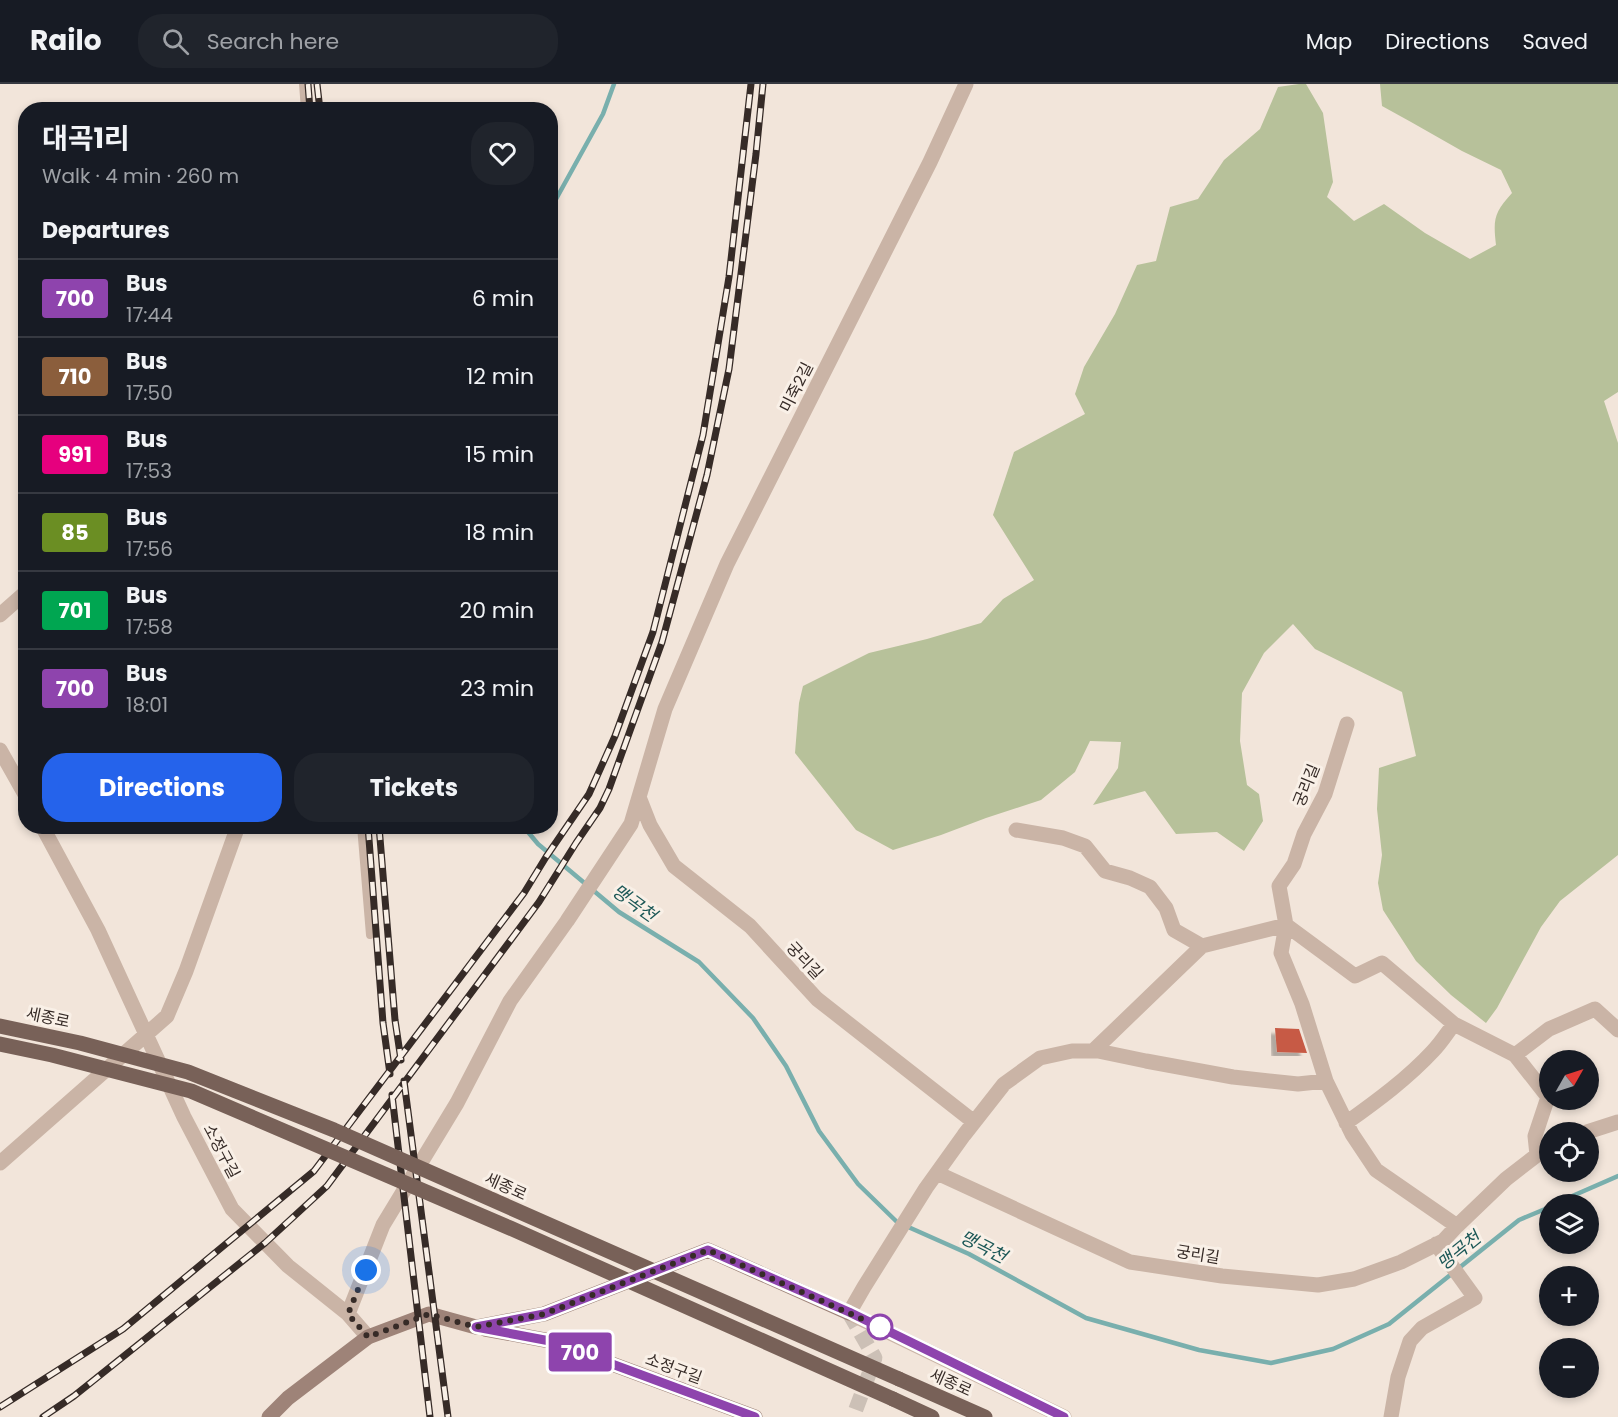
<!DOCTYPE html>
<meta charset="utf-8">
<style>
body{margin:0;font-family:Poppins,"Noto Sans KR",sans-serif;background:#20242c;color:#f1f3f6;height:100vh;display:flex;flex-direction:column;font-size:22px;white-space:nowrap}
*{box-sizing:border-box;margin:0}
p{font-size:20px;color:#9ea1a6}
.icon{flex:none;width:33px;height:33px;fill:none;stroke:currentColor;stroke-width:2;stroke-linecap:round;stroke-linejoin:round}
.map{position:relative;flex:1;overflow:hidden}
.sheet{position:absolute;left:18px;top:18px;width:540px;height:732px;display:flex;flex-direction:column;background:#171b24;border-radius:24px;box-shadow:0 3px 9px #0003}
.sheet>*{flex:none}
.badge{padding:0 12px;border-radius:4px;font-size:21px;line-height:39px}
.needle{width:39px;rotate:51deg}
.tools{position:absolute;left:1539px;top:966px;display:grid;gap:12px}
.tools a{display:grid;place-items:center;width:60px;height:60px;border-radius:50%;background:#171b24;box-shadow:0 3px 9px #0003;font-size:30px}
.you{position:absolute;width:30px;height:30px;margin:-15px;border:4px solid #fff;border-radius:50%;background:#1a73e8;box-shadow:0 0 0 9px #1a73e833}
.map>.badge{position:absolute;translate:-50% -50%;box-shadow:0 0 0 3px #fff}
h2{padding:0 24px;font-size:22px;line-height:54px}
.round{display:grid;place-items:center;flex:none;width:63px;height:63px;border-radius:24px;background:#20242c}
.summary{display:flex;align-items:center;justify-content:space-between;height:102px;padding:0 24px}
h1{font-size:28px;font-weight:700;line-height:45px}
.cta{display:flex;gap:12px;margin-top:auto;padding:12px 24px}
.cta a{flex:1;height:69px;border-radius:24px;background:#2563eb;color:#fff;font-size:24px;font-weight:700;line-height:69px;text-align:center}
.cta a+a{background:#20242c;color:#f1f3f6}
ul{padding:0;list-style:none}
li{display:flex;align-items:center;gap:18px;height:78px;padding:0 24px;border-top:2px solid #363941}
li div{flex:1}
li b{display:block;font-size:22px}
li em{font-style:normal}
li .badge{min-width:66px;font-weight:700;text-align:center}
header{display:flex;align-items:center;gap:36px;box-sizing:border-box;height:84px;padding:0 30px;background:#171b24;border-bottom:2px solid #363941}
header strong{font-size:28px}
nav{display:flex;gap:33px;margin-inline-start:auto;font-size:21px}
.search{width:420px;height:54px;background:#20242c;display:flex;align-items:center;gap:15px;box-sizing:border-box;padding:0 21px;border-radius:24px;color:#9ea1a6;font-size:22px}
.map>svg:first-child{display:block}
.green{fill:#b7c19a}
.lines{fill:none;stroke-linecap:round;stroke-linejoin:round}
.stream{stroke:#79afad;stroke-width:4.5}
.building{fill:#c75a44;filter:url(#shadow)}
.street-tunnel{stroke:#ccc0b6;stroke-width:15;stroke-dasharray:15 8;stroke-linecap:butt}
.lane{stroke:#cab4a6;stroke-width:8}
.street{stroke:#cab4a6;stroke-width:15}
.secondary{stroke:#9e8378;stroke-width:15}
.primary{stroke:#786158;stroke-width:15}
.rail-casing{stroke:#362b27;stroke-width:7}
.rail{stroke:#f9f0e7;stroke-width:4.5;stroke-dasharray:14;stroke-linecap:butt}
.primary-bridge{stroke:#786158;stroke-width:15}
.line-casing{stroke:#fff;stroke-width:14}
.line{stroke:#8e44ad;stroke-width:9}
.walk{stroke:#362b27;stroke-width:6;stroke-dasharray:0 10.8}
.stop-dot{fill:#fff;stroke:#8e44ad;stroke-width:3}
.labels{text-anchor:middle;stroke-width:6;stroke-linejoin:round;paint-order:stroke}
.street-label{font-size:16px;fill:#362b27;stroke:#f9f0e7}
.water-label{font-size:18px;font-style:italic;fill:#1c5857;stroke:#f9f0e7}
</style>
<header>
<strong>Railo</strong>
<div class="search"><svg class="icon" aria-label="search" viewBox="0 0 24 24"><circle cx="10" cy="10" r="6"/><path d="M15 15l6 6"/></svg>Search here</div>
<nav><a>Map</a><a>Directions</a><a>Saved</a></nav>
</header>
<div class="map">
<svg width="1618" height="1333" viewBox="0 0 1618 1333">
<defs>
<filter id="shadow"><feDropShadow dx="-5.5" dy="5.5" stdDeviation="1.5" flood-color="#0004"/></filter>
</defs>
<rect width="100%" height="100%" fill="#f2e5da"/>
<path class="green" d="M1299,0H1306L1323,29L1333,98L1327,113L1354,137L1384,120L1425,149L1470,175L1496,161C1493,135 1494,129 1512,109L1501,86L1462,67L1411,38L1382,22L1380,0H1618V308L1604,317L1618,359V771L1560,817L1541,843L1497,924L1486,939L1451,911L1416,877L1383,826L1378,799L1382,771L1377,725L1379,684L1416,672L1402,608L1315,565L1293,540L1264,569L1242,609L1240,657L1247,701L1259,710L1263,737L1244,767L1217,748L1176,750L1145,707L1093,721L1118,684L1121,658L1090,657L1075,688L1041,716L986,734L941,751L893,766L856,746L795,669L799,619L803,602L869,569L927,555L981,539L1003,515L1034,496L993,431L1014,368L1085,330L1075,310L1084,283L1115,230L1137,181L1156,177L1170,123L1198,115L1224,76L1260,45L1278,3Z"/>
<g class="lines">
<path class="stream" d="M550,126L603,30L614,0
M523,742L538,760L619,828L699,878L753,934L786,982L819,1047L858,1100L897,1138L969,1170L1086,1234L1199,1266L1271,1279L1333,1265L1389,1240L1519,1136L1550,1123
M1554,1120L1618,1092"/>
</g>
<path class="building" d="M1275,944L1299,945L1307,969L1277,968Z"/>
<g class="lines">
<path class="street-tunnel" d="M849,1229L875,1274L853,1333"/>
<path class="lane" d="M303,0L305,26
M361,742L370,851"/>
<path class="street" d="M0,531L26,508
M0,666L26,712
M639,713L650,741L674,782L750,842L817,915L974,1038
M42,742L98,846L184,1033L232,1125L288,1182L348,1230L368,1253
M1016,746L1063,754L1085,762L1105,787L1130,794L1150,803L1166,824L1174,846L1202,862
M1093,967L1202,862L1286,841L1355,892L1382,879L1454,940L1515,971L1548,1013L1535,1052L1537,1071L1506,1095L1457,1142
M1515,971L1549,945L1595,925L1618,946
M1346,1039C1377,1017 1408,994 1433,967C1441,959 1447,949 1454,940
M1587,1048L1618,1038
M0,1079L167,932L186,887L238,742
M937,1089L1130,1178L1222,1192L1318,1201L1354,1195L1401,1178L1443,1157L1457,1142L1376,1086L1352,1050L1326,997L1302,920L1281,869L1286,841L1279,802L1294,780L1304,750L1325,710L1347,640
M348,1230L383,1141L457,1019L510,917L567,837L631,740L665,625L727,480L930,78L966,0
M1064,1333L849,1229L864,1203L926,1104L964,1051L1004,1000L1040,974L1072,967H1098L1146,977L1233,993L1298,1000L1326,997
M1391,1333L1398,1293L1410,1257L1422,1244L1475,1214L1436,1160"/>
<path class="secondary" d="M485,1245L550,1257L755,1333
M269,1333L288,1314L368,1253L429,1230L476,1243L544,1230L708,1166L849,1229"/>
<path class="primary" d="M899,1295L985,1333
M893,1315L932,1333"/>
<g class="rail-casing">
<path id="rail" d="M308,0L310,26
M317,0L320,26
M368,742L383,939L390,990
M379,742L395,936L401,976
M404,997L448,1333
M392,1011L430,1333
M0,1323L123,1245L314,1087L524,809L546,773L589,710L615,652L653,548L703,351L729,193L751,0
M43,1333L74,1312L265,1159L327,1102L539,818L576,759L600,724L609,705L662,558L707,391L729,285L756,70L763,0"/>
</g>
<use href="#rail" class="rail"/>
<path class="primary-bridge" d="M0,942L80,959L188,988L334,1046L899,1295
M0,960L52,971L191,1007L510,1144L893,1315"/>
</g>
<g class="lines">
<g class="line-casing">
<path id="line" d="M755,1333L550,1257L476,1243L544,1230L708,1166L849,1228L1064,1333"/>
</g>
<use href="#line" class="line"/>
<path class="walk" d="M366,1186L348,1230L368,1253L429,1230L476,1243L544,1230L708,1166L880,1243"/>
</g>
<circle class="stop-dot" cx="880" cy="1243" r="12"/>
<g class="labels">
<g class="street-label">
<text transform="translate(796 303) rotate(-63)" y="6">미죽2길</text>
<text transform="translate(1306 701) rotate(-68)" y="6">궁리길</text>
<text transform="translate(805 876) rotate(47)" y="6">궁리길</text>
<text transform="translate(48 933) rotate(12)" y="6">세종로</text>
<text transform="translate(222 1067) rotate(62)" y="6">소정구길</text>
<text transform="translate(506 1102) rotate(24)" y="6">세종로</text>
<text transform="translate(1198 1170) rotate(9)" y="6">궁리길</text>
<text transform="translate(674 1284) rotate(20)" y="6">소정구길</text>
<text transform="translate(951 1298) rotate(24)" y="6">세종로</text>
</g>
<g class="water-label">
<text transform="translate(634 819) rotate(36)" y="6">맹곡천</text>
<text transform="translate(983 1163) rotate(27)" y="6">맹곡천</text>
<text transform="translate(1459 1167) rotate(-39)" y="6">맹곡천</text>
</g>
</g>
</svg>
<div class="tools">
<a><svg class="needle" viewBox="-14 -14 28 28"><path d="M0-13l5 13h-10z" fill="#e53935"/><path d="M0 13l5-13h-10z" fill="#9ea1a6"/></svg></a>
<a><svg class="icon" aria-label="locate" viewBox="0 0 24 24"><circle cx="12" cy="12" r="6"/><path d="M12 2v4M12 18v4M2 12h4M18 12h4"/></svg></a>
<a><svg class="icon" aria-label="layers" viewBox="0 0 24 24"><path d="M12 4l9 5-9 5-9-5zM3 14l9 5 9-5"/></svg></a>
<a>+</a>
<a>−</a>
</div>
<div class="you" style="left:366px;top:1186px"></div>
<b class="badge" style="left:580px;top:1268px;background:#8e44ad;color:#fff">700</b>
<section class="sheet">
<div class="summary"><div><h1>대곡1리</h1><p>Walk · 4 min · 260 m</p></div><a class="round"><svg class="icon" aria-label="heart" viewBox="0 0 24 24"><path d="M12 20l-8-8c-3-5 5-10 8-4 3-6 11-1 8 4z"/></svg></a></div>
<h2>Departures</h2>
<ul>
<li><span class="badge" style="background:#8e44ad;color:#fff">700</span><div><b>Bus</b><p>17:44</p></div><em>6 min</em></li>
<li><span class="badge" style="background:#8b5e3c;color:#fff">710</span><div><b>Bus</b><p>17:50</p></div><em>12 min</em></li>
<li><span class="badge" style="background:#e6007e;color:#fff">991</span><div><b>Bus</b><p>17:53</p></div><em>15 min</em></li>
<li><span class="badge" style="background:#6b8e23;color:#fff">85</span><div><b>Bus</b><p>17:56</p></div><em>18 min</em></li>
<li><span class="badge" style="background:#00a651;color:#fff">701</span><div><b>Bus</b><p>17:58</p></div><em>20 min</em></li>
<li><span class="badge" style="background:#8e44ad;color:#fff">700</span><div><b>Bus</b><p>18:01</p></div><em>23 min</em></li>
</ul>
<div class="cta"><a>Directions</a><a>Tickets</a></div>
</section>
</div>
